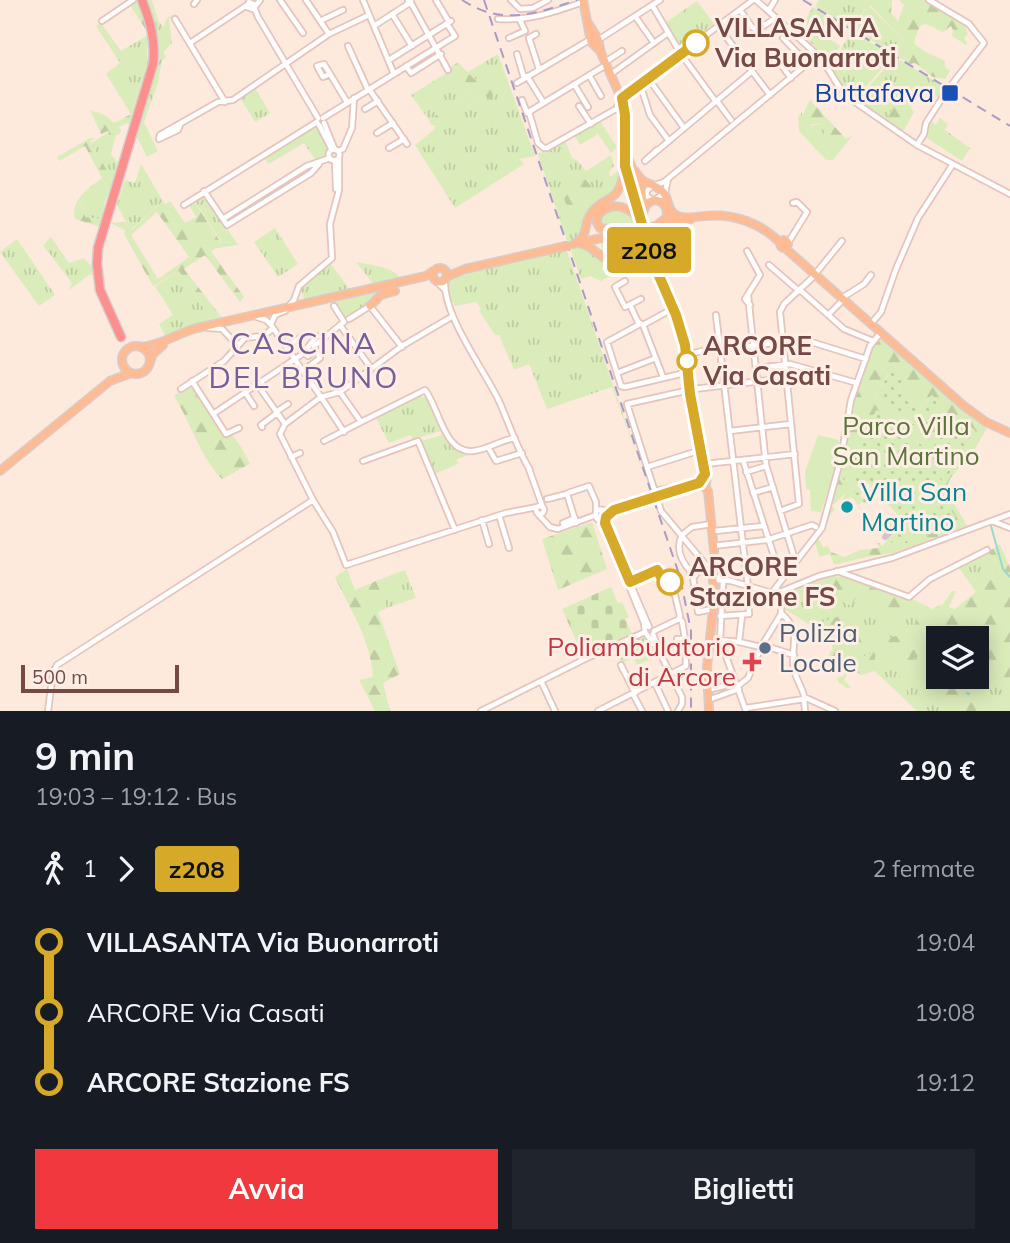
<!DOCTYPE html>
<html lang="it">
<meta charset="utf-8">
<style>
body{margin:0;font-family:Mulish,sans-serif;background:#20242c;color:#f1f3f6;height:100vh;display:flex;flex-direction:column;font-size:26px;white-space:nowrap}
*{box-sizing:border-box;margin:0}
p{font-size:23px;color:#9ea1a6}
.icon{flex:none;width:38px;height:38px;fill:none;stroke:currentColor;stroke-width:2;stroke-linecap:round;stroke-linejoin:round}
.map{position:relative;height:711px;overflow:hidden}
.details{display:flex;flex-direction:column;background:#171b24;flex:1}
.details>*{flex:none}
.badge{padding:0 14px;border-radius:5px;font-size:24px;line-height:46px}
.buttons{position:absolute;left:926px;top:626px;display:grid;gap:14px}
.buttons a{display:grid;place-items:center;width:63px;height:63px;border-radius:0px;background:#171b24;box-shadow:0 4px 18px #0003;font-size:35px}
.scale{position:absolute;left:21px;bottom:18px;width:158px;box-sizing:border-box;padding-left:7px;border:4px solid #754944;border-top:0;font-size:19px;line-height:24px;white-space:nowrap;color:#754944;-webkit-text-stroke:5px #ffeee5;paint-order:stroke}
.map>.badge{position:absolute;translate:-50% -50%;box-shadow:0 0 0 4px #fff}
.legs{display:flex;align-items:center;gap:10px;height:77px;padding:0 35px;font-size:23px}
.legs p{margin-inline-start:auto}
.headline{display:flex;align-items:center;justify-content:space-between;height:119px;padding:0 35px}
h1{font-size:38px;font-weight:700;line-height:52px}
.action{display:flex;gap:14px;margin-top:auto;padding:14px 35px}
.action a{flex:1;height:80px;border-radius:0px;background:#f2383f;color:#fff;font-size:28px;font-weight:700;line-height:80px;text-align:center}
.action a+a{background:#20242c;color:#f1f3f6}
ul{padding:0 35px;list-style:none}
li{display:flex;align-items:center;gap:24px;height:70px;font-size:26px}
li i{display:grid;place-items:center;width:10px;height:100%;margin:0 9px;background:currentColor}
li i::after{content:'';width:18px;height:18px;margin:-9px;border:5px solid;border-radius:50%;background:#171b24}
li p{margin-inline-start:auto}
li:first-child i{background:linear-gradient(#0000 50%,currentColor 0)}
li:last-child i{background:linear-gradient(currentColor 50%,#0000 0)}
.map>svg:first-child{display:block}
.grass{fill:url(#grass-tufts);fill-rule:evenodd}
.forest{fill:url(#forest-firs);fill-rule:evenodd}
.cemetery{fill:url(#cemetery-stones)}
.garden{fill:url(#garden-dots)}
.pitch{fill:#dbecbb}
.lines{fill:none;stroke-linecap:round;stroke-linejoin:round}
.stream{stroke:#96dad3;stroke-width:2}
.taxiway{stroke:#d3c2d2;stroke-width:6}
.minor-casing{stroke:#e4c4bc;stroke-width:8}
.major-casing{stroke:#d8cccb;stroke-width:10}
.highway-casing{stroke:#d8cccb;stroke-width:11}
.minor{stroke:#fff;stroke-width:4.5}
.major{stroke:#ffbb93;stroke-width:7}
.highway{stroke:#fd8f8e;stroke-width:8}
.rail{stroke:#a89cc6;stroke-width:2;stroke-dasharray:10 7;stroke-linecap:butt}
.minor-bridge-casing{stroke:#e4c4bc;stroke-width:8;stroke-linecap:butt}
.major-bridge-casing{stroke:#d8cccb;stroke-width:10;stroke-linecap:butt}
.minor-bridge{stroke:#fff;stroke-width:4.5}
.major-bridge{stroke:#ffbb93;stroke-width:7}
.line-1-casing{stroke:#fff;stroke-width:16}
.line-1{stroke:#d7a928;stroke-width:10}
.stop-1-dot{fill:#fff;stroke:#d7a928;stroke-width:3.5}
.transit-dot{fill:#1a4fb4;stroke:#ffeee5;stroke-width:2.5}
.culture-dot{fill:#0f9aa8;stroke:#ffeee5;stroke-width:2.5}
.service-dot{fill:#5c6f8a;stroke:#ffeee5;stroke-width:2.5}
.health-dot{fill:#e0444e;stroke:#ffeee5;stroke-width:2.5}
.labels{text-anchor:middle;stroke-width:6;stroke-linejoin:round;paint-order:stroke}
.stop-label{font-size:26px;font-weight:bold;fill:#754944;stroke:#ffeee5;text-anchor:start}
.transit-label{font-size:26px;fill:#164399;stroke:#ffeee5;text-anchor:end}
.park-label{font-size:26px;fill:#5b7639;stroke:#ffeee5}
.culture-label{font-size:26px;fill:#0d838f;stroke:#ffeee5;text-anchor:start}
.service-label{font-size:26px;fill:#4e5e75;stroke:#ffeee5;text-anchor:start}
.health-label{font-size:26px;fill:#be3a42;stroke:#ffeee5;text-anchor:end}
.quarter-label{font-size:30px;letter-spacing:2px;fill:#765f99;stroke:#ffeee5}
</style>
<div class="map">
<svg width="1010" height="711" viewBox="0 0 1010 711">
<defs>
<pattern id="grass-tufts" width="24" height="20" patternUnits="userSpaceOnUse" patternTransform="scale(1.75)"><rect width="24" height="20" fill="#dbecbb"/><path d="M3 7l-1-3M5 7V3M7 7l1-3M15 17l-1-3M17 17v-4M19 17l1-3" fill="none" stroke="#bfcca2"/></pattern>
<pattern id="forest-firs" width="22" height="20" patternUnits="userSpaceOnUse" patternTransform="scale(1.75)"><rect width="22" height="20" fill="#dbecbb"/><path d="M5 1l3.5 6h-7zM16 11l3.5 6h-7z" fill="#bfcca2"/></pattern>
<pattern id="cemetery-stones" width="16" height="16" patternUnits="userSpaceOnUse" patternTransform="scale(1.75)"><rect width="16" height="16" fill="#dbecbb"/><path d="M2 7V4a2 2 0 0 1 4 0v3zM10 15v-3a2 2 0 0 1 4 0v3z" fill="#bfcca2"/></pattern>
<pattern id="garden-dots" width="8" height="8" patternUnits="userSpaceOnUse" patternTransform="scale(1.75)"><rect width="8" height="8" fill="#dbecbb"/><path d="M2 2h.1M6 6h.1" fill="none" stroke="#bfcca2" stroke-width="1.8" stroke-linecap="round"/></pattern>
</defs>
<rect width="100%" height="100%" fill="#fee9dd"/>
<path class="grass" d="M148,0H152L158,20L163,27L168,17L175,14L169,19L172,43L163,52L166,57L162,61L158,83L144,122L158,151L147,157L137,137C150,82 170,58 148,0Z
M819,0H868L851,28L815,6Z
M697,1L714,24L681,49L665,23Z
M868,5L904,41L897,56L853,29Z
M813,7L825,15L823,19L833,26L827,37L840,46L828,65L821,52L802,35L808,25L804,22Z
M101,23L121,51L148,35L147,63L131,114L106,74L120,63L96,26Z
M852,31L946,88L939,98L930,92H917L919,94L912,106L903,99L885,121L857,100L893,59L891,58L855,100L843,88L829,68Z
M498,54L535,156L519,159L524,164L455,208L415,145L435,129V125L441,119L467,108L485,93L492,98V80L474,79L468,72Z
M456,67L472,92L429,120L411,95Z
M255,88L270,113L255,122L240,98Z
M802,112V116L811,126L824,123V144L828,151L826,160L799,131L798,117Z
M940,118L948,124L945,130L970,148L962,161L925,137L930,120L936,125Z
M600,121L617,147L611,153L598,134L580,145L574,135L594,123H600Z
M316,126L329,150L326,156L316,161L304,143L269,164L263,157Z
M109,132L116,134L111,154L120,166L105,201L102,219L86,218L80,204L87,196L110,180L91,143Z
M565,140L572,158L578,161L586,171L611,155L614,166L609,172L610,177L622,168L616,191L599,205L582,235L568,244L538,154Z
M141,164L163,201L130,230L117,205L125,180L135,183Z
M204,193L236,242L222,243L194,200Z
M624,209L636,218L639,227L621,230L599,226L597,219L605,210Z
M275,228L298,264L278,277L254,242Z
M641,231V243L636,249L608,256L602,251L601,245L606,240Z
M51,237L69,263L84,258L90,265L94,264L95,276L90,274L69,290L72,283L43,245Z
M17,239L55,295L39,306L0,252Z
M576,246H586L599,257L636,253L647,256L601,281L590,276L581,279L570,248Z
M566,248L644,475L612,387L547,409L529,364L514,370L499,335H495L479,311L481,309L476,302L456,306L450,299L446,283L461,272Z
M356,262C372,265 394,267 401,279L375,286Z
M330,263L351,291L304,300L300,287Z
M179,271L213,322L166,337L159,324L173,315L155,286Z
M377,292H381C371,303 358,316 344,319L331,303Z
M418,395L428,399L444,430L412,440L411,435L389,443L376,418Z
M446,434L455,449L472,454L457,459L458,464L435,474L421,441Z
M989,550L995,559L993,578L976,592L957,565Z
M405,570L416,598L387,608L376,581Z
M832,576L848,578L946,616L1010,585V711H917L895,688L823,629C807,627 799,615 784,610L790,591ZM938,639H976V677H938Z
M640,637L647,639L656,656L638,665L633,658L622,663L614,650Z"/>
<path class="forest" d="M136,0H140L153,51L132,126L127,123L119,127L121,132L118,135L111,134L108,131L101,134L90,110L105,115L114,123L131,114L147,63L149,45L148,33L129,4Z
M868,0H892L891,13L898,21L904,5L899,0H927L965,24L968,34L964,38L967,43L966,45L952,36L953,30L951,26L943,32C922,22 921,18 914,43C921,51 935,56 945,61V67L950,71L945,79L933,77L915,63L910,64L897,56L904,41L870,5L864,10L853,29L851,28Z
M458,62L474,79L482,77L485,80H492V98L491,101L485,93L467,108L443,121L441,120L435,125H431L429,120L472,92L456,67L451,70L450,68Z
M898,99C907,99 910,106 914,112L904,130H899L885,121Z
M810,100L846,139L853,135L833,160H826L828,151L823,147L824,123L808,125L802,116Z
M90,138H95L90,141L110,176V180L87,196L80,204L86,218L103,219L101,227L75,219C70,200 89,188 102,178L85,146L59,161L57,157Z
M574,174L586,180L601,199C588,205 582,213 579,227L578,221L574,220L569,224L564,220L569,210L560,190Z
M163,201L165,204L170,201L185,223L196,217L189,205L194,201L221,243L236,242L238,245L217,248L211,251L244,297L240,302L205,255L184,269L223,319L213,322L179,271L153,286L124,234L125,230L110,223L125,222L131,230ZM157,212L189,257L158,279L131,235Z
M880,337L988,427C981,437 976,448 970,458C961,469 947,475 947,491L967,526L893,553L866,557L834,565L830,554L819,557L815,542L818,538L823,547L828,546L831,552L844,557L860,550L886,547L897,538L908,542L905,537L912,534H929L952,525L936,504L927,514H921L910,531L898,535L894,531C910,524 918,508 933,500L938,482L950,472L953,465L911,438V425L885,429L874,421L867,429L865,440H857V445L874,450L877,458L866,468L856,465L854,473L846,479L854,482L859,491L857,493L844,495L834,504L832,503L831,505L835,509L825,523V516C831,499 838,482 842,465C852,430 854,364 880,337ZM888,374L904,377L900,386L904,398L921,408L932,395L937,403L938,414L924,428L918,424L919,421L874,398Z
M191,382L226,434L231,433L241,447L250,464L222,479C200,457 191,423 174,396Z
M592,522L607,569L558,590L542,539Z
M1000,544L1010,568V695L997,670L977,661L976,639H936L925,633L911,637V634L917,626L915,615L880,606L876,611L869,603L863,604L857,595L854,601L849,605L844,603L837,592L832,604L826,608L818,601L802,598L808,585L832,576L853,578L909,597L932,609L943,604L952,591H956L949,607L955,609L993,578L995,559L988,552Z
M347,569L355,590L376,581L387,608L378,612L400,674L383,683L390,711H375L359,680L372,677L373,675C368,633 352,614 335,577Z
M846,614C849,626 861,629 872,634L870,639L859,647V651L864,656L874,652L876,669L893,682L900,676L906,680L907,694L925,711H917L875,671L862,675L851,669L844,680L851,687L848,689L839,683L837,678L843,676L846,671L830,659L829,654L833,648C829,637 819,639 817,630L825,621Z
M883,635L887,638L896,636L919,648L920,653L914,658V663L912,665C899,652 890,663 881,636Z
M931,667L938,670V677L966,680L979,693L1006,711H950L940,696L931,694L923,680L927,669Z"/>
<path class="cemetery" d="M611,587L618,603L622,602L629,617L625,619L632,634L583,656L562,609Z"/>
<path class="garden" d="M892,369L894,371L899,370L900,374L907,378L900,386L904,398L921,408L932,395L942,407L925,431L918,424V421L874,398Z
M876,410L890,417L889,424L886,429L890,428L893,424L897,426L900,421L907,425L914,424L911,438L953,465L951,472L938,482V493C925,504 912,525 895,531L898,535L910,531L914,523L919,520L921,513L923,515L942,497L955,516V522L952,525L925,536L912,534L906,537L908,543H898L896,539L886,547L880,548L877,544L879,543L883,546L891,533L901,523L896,519L892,523L894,526L892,529L884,521L897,514L879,495L882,491V488L876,487L874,490L876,494L873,495L870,484L862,480L857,486L863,491L860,497L870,501L868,504L861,502L858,506L854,499L850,497L848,500L852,506L841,499L848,493H857L859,491L855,488L854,482L846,479L844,480L841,476L854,473L855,462L866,468L877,459L874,451H867L866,448L857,445V440L865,439C869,428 871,420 876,410Z
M957,415L977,432L969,439L956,463L934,446Z"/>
<path class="pitch" d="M818,435L839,440L836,466L821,512L811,511L810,490L806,489L805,472Z"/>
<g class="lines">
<path class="stream" d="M991,526L1003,569L1010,577
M967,693L969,694"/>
<path class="taxiway" d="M885,537L895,527"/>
<g class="minor-casing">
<path id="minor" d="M280,0L303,33
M306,0L329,34
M436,0L449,22
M511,0L520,9L533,8L548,0
M756,0L821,58L840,88L852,100L917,145L1010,194
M408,1H411V4H408Z
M411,3L448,70
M194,4L197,0
M255,5L249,2L247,7L253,9L260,0
M652,5L681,54L716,102
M254,7L258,17L318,118
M740,10L752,27L757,30L774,19
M769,10L775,0
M392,14L412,46
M635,16L654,43
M175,19L225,102
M498,19C529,21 555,12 583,2
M102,21L133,0
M320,21L343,10
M374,26L408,4
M718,26L770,95
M536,34L529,38L539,69
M509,38L525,31L520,20
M783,38L808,64
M598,40L660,0
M190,43L247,5
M348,46L368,90
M771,52L791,78
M517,54L524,78
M389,60L451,21
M605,62L622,51
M406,66L411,73L441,54
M330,74L323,77L317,66L324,64L347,102
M394,74L455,36L447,24
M611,74L668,33
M589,75L601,96
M527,76L543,102
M648,78L684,128
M517,83L591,39
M574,84L588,107
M640,84L650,115L669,141
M369,89L407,144
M522,100L527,113L606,65
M717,101L731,120
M579,106L591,124
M365,109L378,101
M529,112L538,143L544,148H547L616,109L622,98L753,0
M323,118L394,74L363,0
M324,123L335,150
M180,125L178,130L159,139L160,135L218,102L233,100L329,34L369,15
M319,125L332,150
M377,133L393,123
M917,145L924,134L926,123L946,92L984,43L969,24L929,0
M389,148L404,139
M328.5 155a5.5 5.5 0 1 1 11 0a5.5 5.5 0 1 1-11 0Z
M657,150L645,161L751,72
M338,151L343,149L352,128L354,98
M335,160L336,189
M655,185L664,182L818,55
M652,186L646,192L647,196L652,200
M204,191L227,225L311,173L319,164
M656,199L665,193L668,179
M184,205L317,122
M223,219L307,166L330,158
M788,243L807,212L797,202L793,203
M747,251L760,275L745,299L750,305
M769,265L799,291
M445,279C442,315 484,369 499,401C509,423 517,449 530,470
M625,281L615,287L625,307L641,299
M437,282L445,290
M800,290L844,329L873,341
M748,295L766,465L795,560
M842,298L864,284L871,275
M630,305L638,322L643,325L663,377
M288,307L294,300L299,286L332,258L330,224L339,190V157
M716,315L748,587
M828,315L843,300
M257,317L266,320L271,325L321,397L285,424L280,434L313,500L333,532L346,565L506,513L537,507
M349,319L370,306L402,347
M271,324L275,315L285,311
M640,324L607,342L621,386L625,387L689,372
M871,324L881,312L896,269L918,218L953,164
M340,325L371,368
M643,325L674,308
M209,328L222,329L238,346
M286,347L303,336
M304,352L317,336
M687,355L702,351L805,340L866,359
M757,368L790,364L857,383
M303,371L320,358L314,346L344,322L334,306
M617,373L656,358
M192,381L226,434L239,428
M257,384L285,424
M181,389L224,361L245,338L264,336L273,328
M245,392L254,406
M340,392L402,346L453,316
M276,412L288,404
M213,414L304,353L308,356L312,353
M262,427L261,425L277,413
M730,431L791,424
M344,432L321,397L340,392L361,422L425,390C439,407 444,454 473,451C488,450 500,440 515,438
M324,441L361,422
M488,447L496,461L522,453
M291,457L300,453
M743,460L781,578
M363,461L418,441L455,530
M705,464L795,454
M647,467L701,450
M529,469L543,508
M746,472L766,466
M656,491L702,481
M568,493L589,486L596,502V513
M753,493L773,487
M659,495L698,483
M547,499L567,494L576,523
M536 510a4 4 0 1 1 8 0a4 4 0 1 1-8 0Z
M595.5 515a5.5 5.5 0 1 1 11 0a5.5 5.5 0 1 1-11 0Z
M780,511L799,504L780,312L784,304L812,278L842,241
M538,514L550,527L558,529L596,515
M499,515L509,548
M606,517L614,511L646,500
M482,520L489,544
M599,520L606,527L649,627
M992,521L1010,528
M563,523L575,518
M715,531L763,526
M682,535C675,549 681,561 691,572
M682,535L692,527L712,524
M938,541L1010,514
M713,546L767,540L812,525L816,527
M693,570L697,573L694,577L690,574Z
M623,571L644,623L645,632L659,651
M837,571L909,597L930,579L987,550
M710,575L711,571L661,511L627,404L694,389L786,378
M693,577L698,612L712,609
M718,580L731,581L719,576
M731,581L772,593
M723,583L720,640L746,711
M774,590L822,528L841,458L851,400L870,346L881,332
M780,592L819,576L892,558L938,541
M781,613C804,633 789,646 794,670C796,679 802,687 804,696
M720,616L749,614L748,600L755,599
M654,631L679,619
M653,634L659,651L682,697V704L678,711
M677,639H685
M710,639L739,642L761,647
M739,642L742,615
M762,645L794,655
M623,670L621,665L635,693
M541,681L555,711
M655,683L668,711
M738,686L748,678L761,647L781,614V605L772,594L775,589L780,592L776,597
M707,690L724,686
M633,694L642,711
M804,699L805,711
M708,700L739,689
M746,708L804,699V697L835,711
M48,711L53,672L57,665L313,500
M481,711L589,657L645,632
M598,711L686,666L685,639L682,621L679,619L680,616L675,595L667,589L658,570L630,581"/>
</g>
<g class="major-casing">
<path id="major" d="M583,0L591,42L599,50
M588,23L598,39L601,53L622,100L626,171L652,262L676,315L685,342L690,394L705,468L703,480
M626,154L642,190L643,222
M635,171C644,186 649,181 661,190C670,196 666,212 678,216C686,220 697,216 705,216C733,213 762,223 781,244
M644,210C650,193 669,200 667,217L656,226
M646,228L684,219
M630,232L600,228L597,223V216C609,202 625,204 637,217
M647,237L658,247L669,246
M780 244a4 4 0 1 1 8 0a4 4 0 1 1-8 0Z
M583,242L626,233
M579,243L588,246L604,258C620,257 637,245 650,259
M574,244C590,234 582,228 590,215C602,195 620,206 624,170
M785,248L964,406L986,422L1010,433
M433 275a7 7 0 1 1 14 0a7 7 0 1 1-14 0Z
M657,268L660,255L683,238L686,222L692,218
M446,277L465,269L566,246
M370,306L381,295L395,291L385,290
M122 360a14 14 0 1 1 28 0a14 14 0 1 1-28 0Z
M140,347C160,346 178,333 197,328L426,276L433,271
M150,362L153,354L163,345
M0,471L110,381L131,373
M703,480L701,484L706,486L707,474
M704,486L708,491L715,561
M709,711L707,667L715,591L712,576L715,573V557"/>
</g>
<g class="highway-casing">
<path id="highway" d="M121,337L100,290L97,264L98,248L153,64C156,41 150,21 142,0"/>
</g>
<use href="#minor" class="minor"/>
<use href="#major" class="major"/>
<use href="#highway" class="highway"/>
<path class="rail" d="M462,0C502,26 535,14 577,0
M484,0L680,577L691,631V711
M803,0L1010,126"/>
<g class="minor-bridge-casing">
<path id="minor-bridge" d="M646,500L659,495"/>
</g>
<g class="major-bridge-casing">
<path id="major-bridge" d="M637,230L646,228
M566,246H569"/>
</g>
<use href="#minor-bridge" class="minor-bridge"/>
<use href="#major-bridge" class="major-bridge"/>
</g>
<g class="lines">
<g class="line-1-casing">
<path id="line-1" d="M670,582L662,578L657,570L630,582L605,523L606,517L614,510L699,483L705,474L690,394L685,345L676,315L653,262L625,166V115L622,98L696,43"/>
</g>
<use href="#line-1" class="line-1"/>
</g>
<g class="stop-1-dot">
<circle cx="696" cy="43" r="12"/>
<circle cx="687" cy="361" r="9"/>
<circle cx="670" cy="582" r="12"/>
</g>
<rect class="transit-dot" x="941" y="84" width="18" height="18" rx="3.5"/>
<circle class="culture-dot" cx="847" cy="507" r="7"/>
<circle class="service-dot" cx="765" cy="648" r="7"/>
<path class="health-dot" d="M748.5 651.5h7v7h7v7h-7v7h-7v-7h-7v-7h7z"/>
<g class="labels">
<g class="stop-label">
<text x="715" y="37">VILLASANTA<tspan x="715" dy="30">Via Buonarroti</tspan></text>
<text x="703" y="355">ARCORE<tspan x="703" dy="30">Via Casati</tspan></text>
<text x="689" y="576">ARCORE<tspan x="689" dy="30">Stazione FS</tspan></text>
</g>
<g class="transit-label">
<text x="934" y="102">Buttafava</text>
</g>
<g class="park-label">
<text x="906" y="435">Parco Villa<tspan x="906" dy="30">San Martino</tspan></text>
</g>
<g class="culture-label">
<text x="861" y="501">Villa San<tspan x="861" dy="30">Martino</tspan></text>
</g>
<g class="service-label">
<text x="779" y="642">Polizia<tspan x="779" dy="30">Locale</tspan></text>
</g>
<g class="health-label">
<text x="736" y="656">Poliambulatorio<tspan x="736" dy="30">di Arcore</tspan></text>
</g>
<g class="quarter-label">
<text x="304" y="354">CASCINA<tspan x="304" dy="34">DEL BRUNO</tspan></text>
</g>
</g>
</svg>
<div class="buttons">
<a><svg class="icon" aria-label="layers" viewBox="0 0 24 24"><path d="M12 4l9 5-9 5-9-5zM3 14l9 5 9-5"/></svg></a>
</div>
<div class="scale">500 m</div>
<b class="badge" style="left:649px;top:250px;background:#d7a928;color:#111">z208</b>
</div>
<section class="details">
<div class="headline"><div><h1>9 min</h1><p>19:03 – 19:12 · Bus</p></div><b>2.90 €</b></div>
<div class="legs"><svg class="icon" aria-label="walk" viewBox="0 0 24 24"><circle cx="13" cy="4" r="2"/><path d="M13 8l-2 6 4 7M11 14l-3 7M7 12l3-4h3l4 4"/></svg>1<svg class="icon" aria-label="forward" viewBox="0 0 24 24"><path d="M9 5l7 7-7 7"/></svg><b class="badge" style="background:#d7a928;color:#111">z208</b><p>2 fermate</p></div>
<ul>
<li><i style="color:#d7a928"></i><b>VILLASANTA Via Buonarroti</b><p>19:04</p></li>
<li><i style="color:#d7a928"></i><span>ARCORE Via Casati</span><p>19:08</p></li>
<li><i style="color:#d7a928"></i><b>ARCORE Stazione FS</b><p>19:12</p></li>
</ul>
<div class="action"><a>Avvia</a><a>Biglietti</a></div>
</section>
